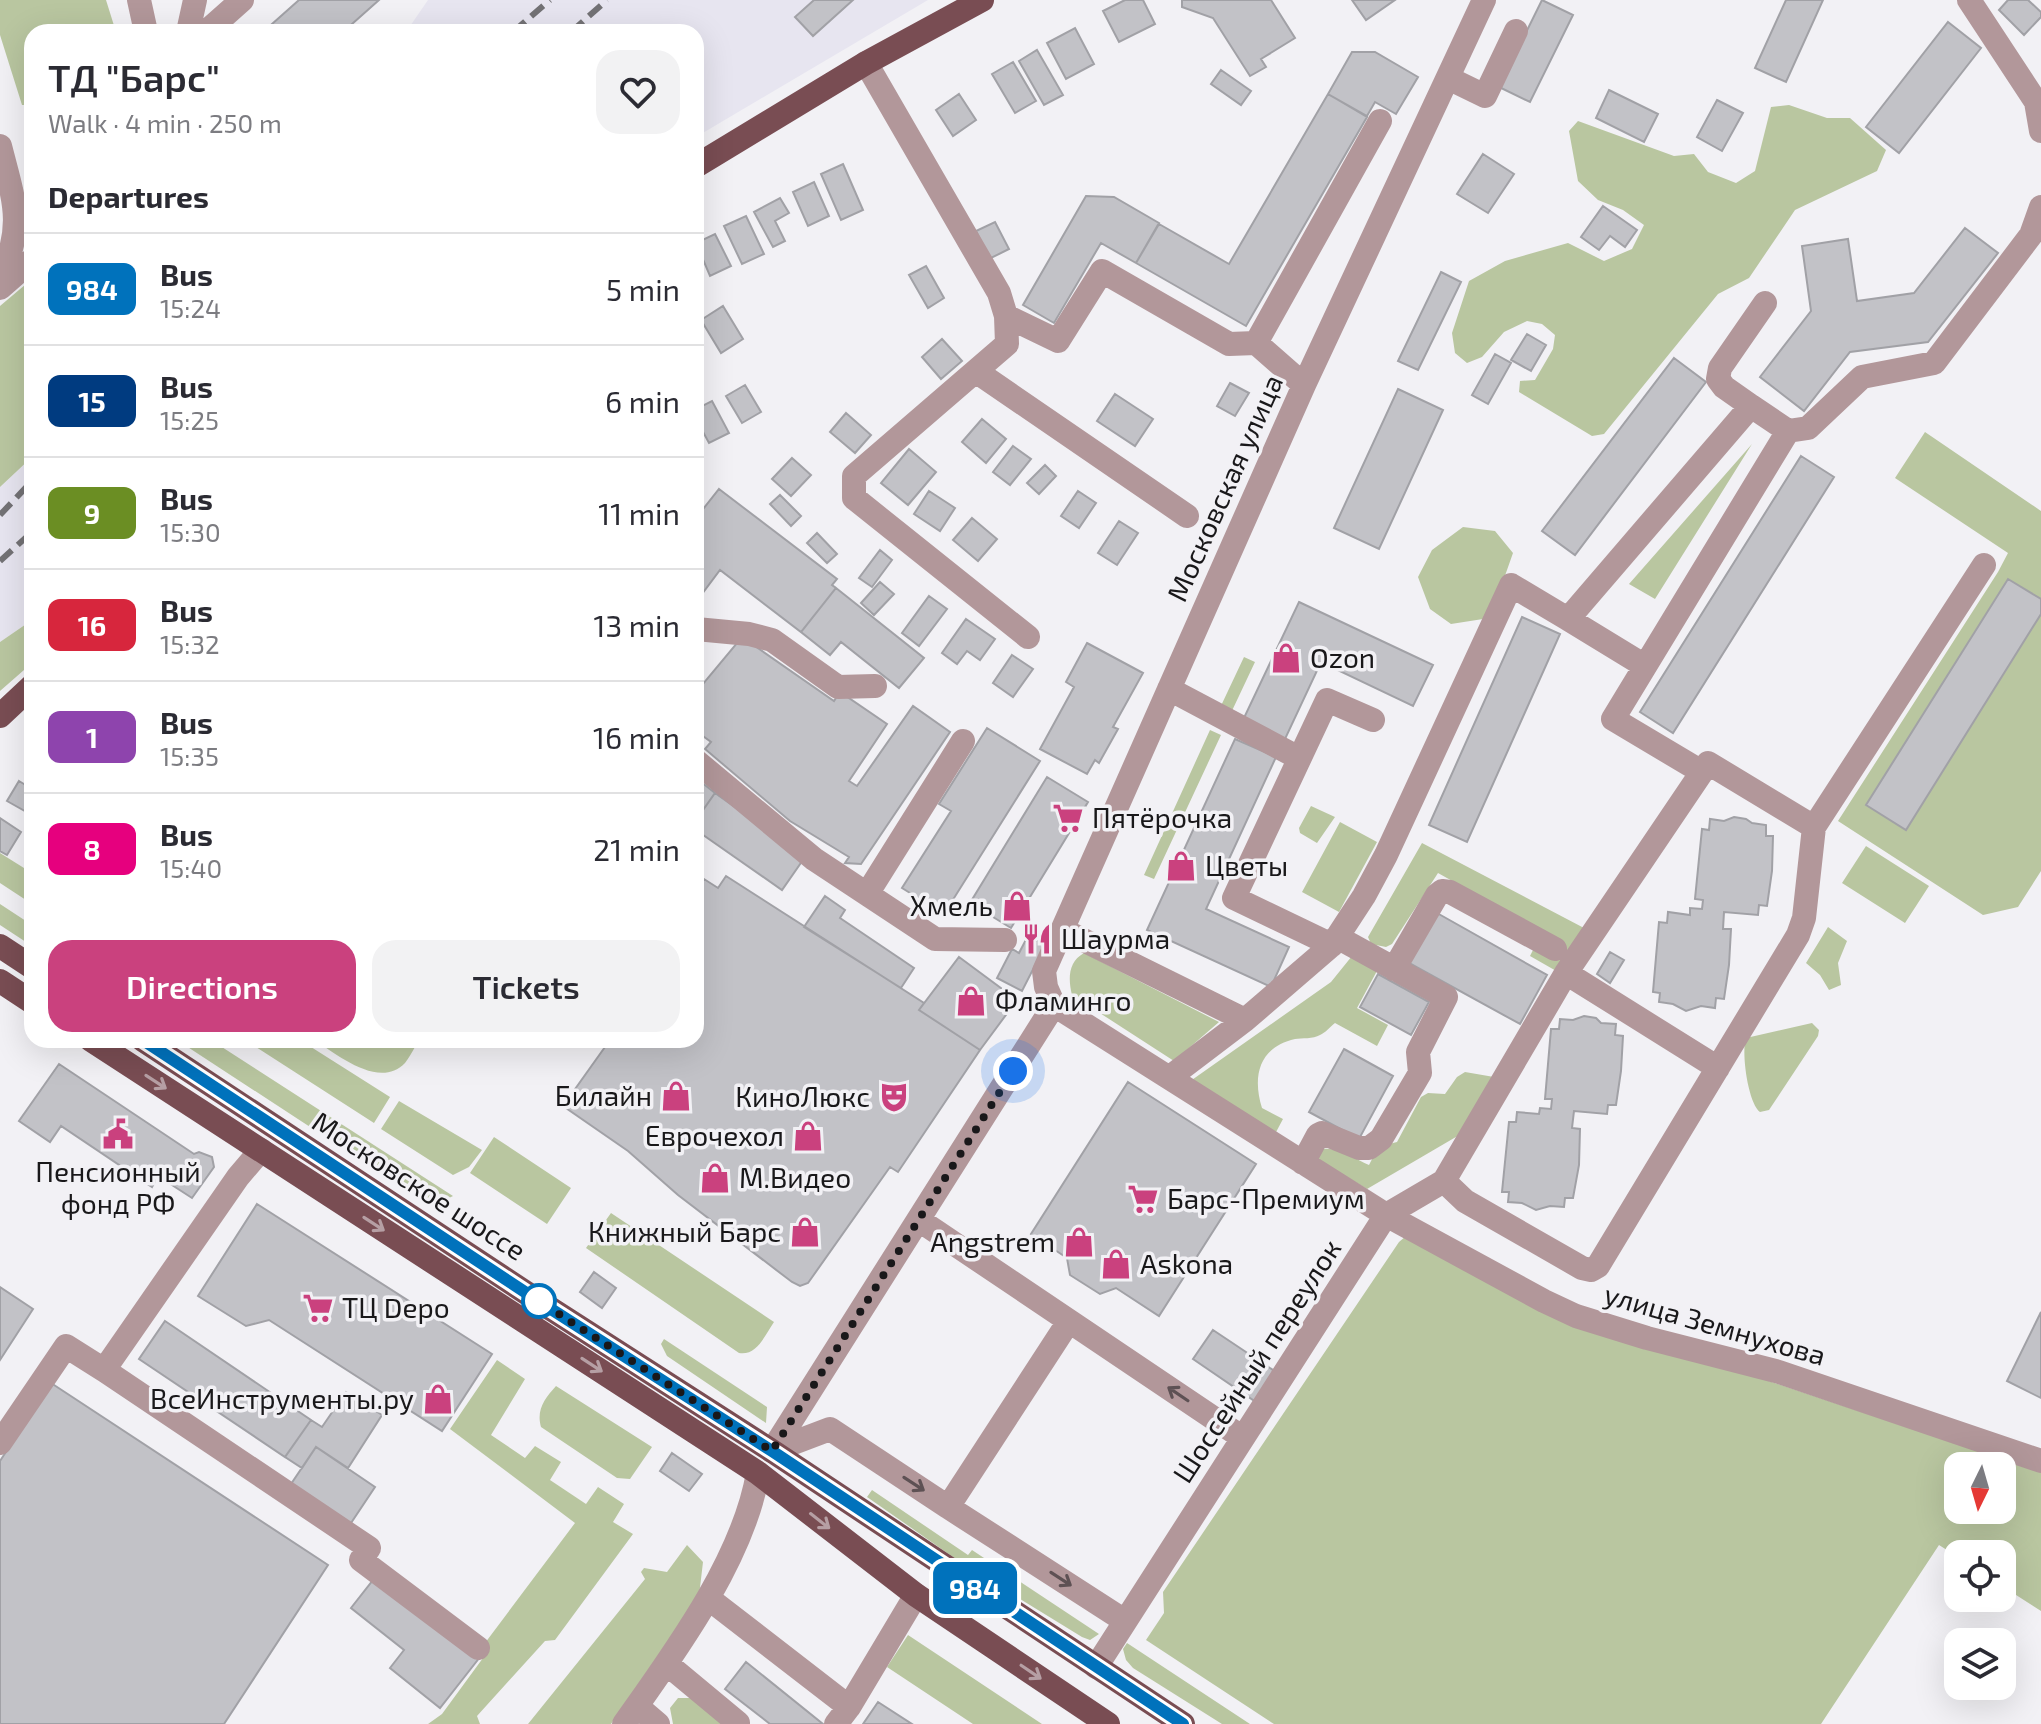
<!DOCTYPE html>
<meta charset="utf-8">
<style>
body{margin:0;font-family:"Exo 2",sans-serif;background:#f2f2f3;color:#2b2b33;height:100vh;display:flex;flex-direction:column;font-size:30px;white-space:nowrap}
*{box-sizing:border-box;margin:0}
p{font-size:26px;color:#7c7c81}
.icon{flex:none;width:44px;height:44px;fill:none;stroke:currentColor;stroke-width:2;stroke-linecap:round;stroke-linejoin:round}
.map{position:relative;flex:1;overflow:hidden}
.panel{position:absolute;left:24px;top:24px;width:680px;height:1024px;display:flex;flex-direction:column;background:#fff;border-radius:24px;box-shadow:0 8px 32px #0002}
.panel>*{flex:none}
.badge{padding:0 16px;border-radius:12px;font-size:28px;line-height:52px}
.needle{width:52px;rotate:185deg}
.fabs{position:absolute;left:1944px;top:1452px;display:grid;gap:16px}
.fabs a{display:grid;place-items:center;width:72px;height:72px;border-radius:16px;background:#fff;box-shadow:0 8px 32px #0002;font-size:40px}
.you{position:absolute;width:40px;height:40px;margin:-20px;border:6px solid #fff;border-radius:50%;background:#1a73e8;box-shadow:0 0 0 12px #1a73e833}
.map>.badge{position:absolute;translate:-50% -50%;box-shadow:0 0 0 4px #fff}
h2{padding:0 24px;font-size:30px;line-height:72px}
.round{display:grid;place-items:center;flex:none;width:84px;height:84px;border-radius:24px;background:#f2f2f3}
.head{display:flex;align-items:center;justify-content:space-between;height:136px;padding:0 24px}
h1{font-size:38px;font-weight:600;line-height:60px}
.primary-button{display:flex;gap:16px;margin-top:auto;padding:16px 24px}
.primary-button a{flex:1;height:92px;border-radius:24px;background:#ca417e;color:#fff;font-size:32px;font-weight:600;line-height:92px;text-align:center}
.primary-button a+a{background:#f2f2f3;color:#2b2b33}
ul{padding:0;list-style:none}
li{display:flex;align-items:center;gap:24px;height:112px;padding:0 24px;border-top:2px solid #e1e1e2}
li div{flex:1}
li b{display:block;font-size:30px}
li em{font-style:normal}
li .badge{min-width:88px;font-weight:700;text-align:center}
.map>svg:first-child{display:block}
.built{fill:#e7e5f0}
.green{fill:#b9c6a0;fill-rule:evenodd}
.building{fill:#c2c2c7;stroke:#a1a1a6;stroke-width:2}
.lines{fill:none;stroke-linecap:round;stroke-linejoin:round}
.minor{stroke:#b2979a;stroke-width:24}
.major{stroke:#794d53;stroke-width:24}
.rail{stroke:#737275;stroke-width:6;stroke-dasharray:16 8;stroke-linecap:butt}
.oneway{stroke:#b69fa4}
.oneway2{stroke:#5e5154}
.line-casing{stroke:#fff;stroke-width:18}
.line{stroke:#0072bc;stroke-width:12}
.walk{stroke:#19181a;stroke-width:8;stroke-dasharray:0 14.4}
.stop-dot{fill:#fff;stroke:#0072bc;stroke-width:4}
.labels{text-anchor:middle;stroke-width:7;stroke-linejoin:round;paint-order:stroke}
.street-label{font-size:28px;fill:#19181a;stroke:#f2f1f5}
.poi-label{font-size:28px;fill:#19181a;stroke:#f2f1f5;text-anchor:start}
</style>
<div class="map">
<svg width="2041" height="1724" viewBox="0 0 2041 1724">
<rect width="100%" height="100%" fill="#f2f1f5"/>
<path class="built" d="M428,0H928L696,137V32H406Z
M32,457V620L0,642V487Z"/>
<path class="green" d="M0,0H106L116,32H32V105H22L0,35Z
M1789,105L1827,118H1850L1886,150L1877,171L1795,210L1749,278L1718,294L1604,434L1592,436L1519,392L1520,381L1535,380L1553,349L1555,335L1542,324L1527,321L1504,332L1482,357L1467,363L1455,353L1452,333L1469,281L1505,261L1568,243L1604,261L1632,249L1644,225L1623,210L1598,200L1578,181L1569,131L1578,121L1674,156L1694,154L1708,172L1736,183L1755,171L1771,107Z
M32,279V457L0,487V306Z
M1925,432L2041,511V599L2008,579L1866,805L1906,829L2041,614V871L2018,907L1983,915L1838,821L1998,572L2008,553L1895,478Z
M1752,444L1655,599L1629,584Z
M1463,527L1495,531L1513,553L1501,587L1483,619L1451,624L1430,609L1418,577L1432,550Z
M32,620V663L0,691V642Z
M1244,657L1255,662L1230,715L1219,710Z
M1210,730L1221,735L1154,879L1144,875Z
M1311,806L1335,817L1317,843L1300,833L1299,828Z
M1340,822L1377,842L1339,912L1302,892Z
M1422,843L1584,928L1558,972L1530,956L1534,948L1563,943L1438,873L1392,944L1386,947L1371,944L1368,937Z
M1866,846L1929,886L1905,923L1842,883Z
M0,853L32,873V904L0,883Z
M0,904L32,925V946L0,925Z
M1828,927L1847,941L1838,963L1841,985L1829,990L1820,975L1806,963Z
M1084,953L1219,1022L1174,1061L1072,995C1068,979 1068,962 1084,953Z
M1352,956L1378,969L1357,1008L1388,1025L1377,1046L1335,1023C1330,1027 1325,1033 1320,1035C1313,1039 1302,1038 1295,1039C1259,1047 1252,1076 1262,1108L1283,1119L1275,1134L1189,1082L1331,982Z
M1812,1023L1819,1030L1818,1036L1769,1110L1760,1112C1748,1103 1741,1052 1746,1038Z
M177,1040H211L453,1196L437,1204L417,1197Z
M245,1040H300L390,1097L374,1123Z
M314,1040H448L446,1043L415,1047C412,1052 409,1058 405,1063C379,1090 337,1054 314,1040Z
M1465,1072L1494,1077L1461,1134L1367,1189L1312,1156C1325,1138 1353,1158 1369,1165C1375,1152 1383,1145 1397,1142L1421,1097L1428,1093L1445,1094L1457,1077Z
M399,1101L482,1150L469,1167L453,1175L381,1129Z
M494,1137L571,1188L547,1224L470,1173Z
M611,1213L774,1322C765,1335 757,1356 739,1353L586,1248Z
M1406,1236L1742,1372L2041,1472V1611L2002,1586V1554H1958V1557L1939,1545L1821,1724H1274L1146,1640L1164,1613L1163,1592L1399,1242ZM1958,1466H2002V1510H1958Z
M664,1339L767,1407L766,1423L667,1356L661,1344Z
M497,1360L525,1379L491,1435L525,1458L535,1446L561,1462L550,1480L586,1504L598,1487L624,1504L613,1522L633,1534L555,1640L545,1641L477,1716L480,1724H428L442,1714L483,1658L482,1647L575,1523L450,1429Z
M556,1386L652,1447L630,1479L617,1478L541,1427C536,1410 545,1398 556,1386Z
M872,1490L968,1555L972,1550L1099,1634L1090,1640L1082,1637L963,1564L867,1497Z
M687,1545L703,1562L699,1596L611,1724H528L645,1579L641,1572L644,1568L667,1572Z
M908,1635L1042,1724H973L887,1667Z
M1127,1643L1250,1724H1222L1133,1668L1126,1660L1123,1649Z
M678,1698H694L724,1724H673L670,1708Z"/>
<path class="building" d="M299,0H379L343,32H263Z
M814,0H853L813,36L795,17Z
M1125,0H1143L1155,24L1119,42L1103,11Z
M1182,0H1271L1295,38L1261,59L1266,67L1250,76L1213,18L1182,7Z
M1352,0H1395L1366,20Z
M1542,0L1573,15L1530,102L1499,87Z
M1786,0H1823L1786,82L1755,68Z
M2008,0H2028L2041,12V17L2024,35L1999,10Z
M1948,22L1981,48L1899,153L1866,127Z
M1075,28L1094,64L1066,79L1047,43Z
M1037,50L1063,95L1044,105L1019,61Z
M1352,52H1375L1418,77L1396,114L1375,102L1367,116L1328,94Z
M1013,62L1036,101L1015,113L992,74Z
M1221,70L1251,91L1241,105L1211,84Z
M1609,90L1658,114L1644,142L1596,118Z
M959,94L976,120L953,136L936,110Z
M1328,94L1367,117L1246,326L1136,263L1159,224L1229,264Z
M1717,100L1743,113L1722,151L1697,137Z
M1483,154L1514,174L1488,213L1457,194Z
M843,164L863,210L841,220L821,174Z
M814,182L829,216L808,226L793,192Z
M1086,196L1114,197L1159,223L1136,263L1101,243L1054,323L1023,305Z
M780,198L789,213L775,221L785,241L773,247L754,212Z
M1603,206L1637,230L1625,247L1610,236L1599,250L1581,237Z
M746,216L764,254L742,264L724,226Z
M995,222L1009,249L989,259L976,231Z
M1965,228L1998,253L1928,342L1850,352L1804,411L1760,377L1811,311L1802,246L1848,239L1857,301L1914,293Z
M715,234L731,266L710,276L696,243Z
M926,266L944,298L928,308L909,275Z
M1441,272L1461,282L1418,370L1398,361Z
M723,306L743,339L721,353L701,320Z
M1527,334L1546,345L1531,371L1511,360Z
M942,339L962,361L941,379L922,357Z
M1495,354L1511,363L1488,404L1472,395Z
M1674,358L1706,382L1575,555L1542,531Z
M1230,383L1249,393L1235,416L1217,406Z
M745,385L761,412L742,423L726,396Z
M1398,389L1443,410L1379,549L1334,528Z
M1115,394L1153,419L1135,446L1097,421Z
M712,401L729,433L709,443L696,419V409Z
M846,413L871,435L855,453L830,432Z
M982,419L1006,439L986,463L962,442Z
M1013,446L1031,459L1010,485L993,472Z
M909,449L936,472L908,505L881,483Z
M1801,456L1834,477L1673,733L1640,712Z
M792,458L811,475L791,496L772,479Z
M1045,465L1056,476L1039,494L1027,483Z
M719,489L837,579L832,585L836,588L801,632L720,570L696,602V518Z
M929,491L955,508L940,531L914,514Z
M1078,491L1096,503L1079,528L1061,516Z
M780,495L801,516L791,526L770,504Z
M972,518L997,539L978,561L953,540Z
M1119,521L1138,533L1117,565L1098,553Z
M817,533L837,554L827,563L807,543Z
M880,550L892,560L872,587L859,578Z
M2008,579L2041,599V614L1906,830L1866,805Z
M880,582L894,594L874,615L861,603Z
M836,588L924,658L899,688L841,642L830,655L801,632Z
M929,596L947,609L919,646L902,633Z
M1299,602L1433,665L1413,706L1321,662L1285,739L1243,720Z
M1522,617L1560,634L1467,842L1429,825Z
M966,619L995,639L980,660L967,651L957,664L942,653Z
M742,637L834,701L840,692L887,724L849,781L857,786L913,706L950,732L861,864L845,863L849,857L790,821L705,749L711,742L696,731V679L703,684Z
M1087,643L1143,673L1113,727L1118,729L1099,763L1095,760L1087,774L1040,749L1074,687L1066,682Z
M1012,655L1033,669L1013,697L993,683Z
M987,728L1040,761L944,914L902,888L951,811L939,804Z
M1235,739L1276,757L1206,909L1289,947L1271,987L1147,930Z
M1047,777L1088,802L1011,928L970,903Z
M696,778L715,793L696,820Z
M19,781L32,789V815L7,801Z
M715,793L805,857L782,890L696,830V820Z
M1734,817L1746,819L1752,823L1766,825V836H1773L1772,871L1767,906L1759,905L1758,915L1724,912L1723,929H1731L1729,965L1724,999L1716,998L1715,1008L1701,1006L1686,1011L1673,1004L1659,1002L1660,993L1653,992L1659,922L1667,923L1668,912L1690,915V908L1702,909L1703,900L1695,899L1702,829L1709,830L1710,819L1724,821Z
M0,818L21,832L7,855L0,851Z
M726,876L924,1003L919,1010L980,1050L898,1172L890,1167L808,1283L800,1286L792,1282L678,1195L628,1151L563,1106L610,1040H696V891L704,879L718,888Z
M825,896L845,910L840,918L914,968L901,988L804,927Z
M1437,913L1547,975L1520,1024L1409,963Z
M1031,930L1049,938L1022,991L997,978L1012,949L1019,953Z
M1610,952L1624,960L1610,983L1597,974Z
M959,957L1017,1000L980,1050L919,1010Z
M1378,974L1429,1002L1411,1035L1360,1007Z
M1584,1016L1596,1018L1601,1023L1616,1024L1615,1035L1623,1036L1621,1071L1616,1105H1608L1607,1114L1574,1111L1572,1128L1580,1129L1579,1165L1573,1198H1565L1564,1207L1550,1206L1536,1210L1522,1203L1508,1202L1509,1192H1502L1509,1122H1516L1517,1112L1539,1114L1540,1108L1551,1109L1552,1099H1545L1551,1029H1559L1560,1019L1573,1020Z
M1344,1049L1393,1076L1359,1139L1309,1112Z
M59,1064L194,1154L199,1152L212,1157L214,1167L192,1198L158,1176L152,1187L61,1126L50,1142L19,1121Z
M1128,1082L1256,1164L1159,1316L1116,1288L1100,1294L1070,1275L1067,1258L1031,1234Z
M257,1204L492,1354L442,1431L269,1320L246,1326L198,1296Z
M594,1272L616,1288L602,1308L580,1292Z
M0,1287L33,1309L0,1360Z
M2041,1312V1398L2007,1381Z
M165,1321L311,1420L285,1457L139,1359Z
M1213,1330L1276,1372L1256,1402L1193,1359Z
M51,1383L328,1565L224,1724H0V1461Z
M346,1392L382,1415L348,1468L316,1447L302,1468L285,1457L311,1420L322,1427Z
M316,1447L375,1487L349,1526L289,1487Z
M672,1453L702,1474L689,1491L660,1471Z
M377,1575L480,1657L440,1708L390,1668L404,1650L351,1608Z
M746,1662L823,1724H770L725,1689Z
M878,1702L912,1724H863Z"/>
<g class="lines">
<path class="minor" d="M139,0L146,32
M1969,0L2036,102L2041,131
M188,32L195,0
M206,32L242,0
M866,63L999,293L1006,316L1007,344L854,476V498L1028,637
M1448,78L1485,96L1516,31
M0,146C14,201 25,224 0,280
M0,288L32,260
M1006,316L1058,341L1102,271L1229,344L1256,343
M977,372L1187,516
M1304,385L1256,343L1380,121
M1751,406L1724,387L1718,379L1720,368L1765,303
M1568,619L1645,666
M696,629L749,634L772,640L838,687L875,686
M1169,689L1299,758
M696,761L814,859L935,939L1005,940
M1702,772L1613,719L1788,431
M867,894L963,741
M1063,930L1245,1020
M1332,945L1234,898L1327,700L1373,720
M1394,969L1437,895L1442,891L1450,892L1555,949
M1566,973L1718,1068
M1054,1005L1046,987L1044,971L1304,385L1484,0
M1054,1005L1386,1215L1096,1667
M1170,1077L1245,1020L1332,945L1364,896L1386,855L1511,585L1568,619L1751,406L1788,431L1808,428L1862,377L1934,363L2031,235L2041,207
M1303,1163L1318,1135L1322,1133L1359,1148H1369L1381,1139L1420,1073L1418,1052L1446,997L1337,937
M1444,1181L1465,1201L1582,1268L1591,1270L1598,1266L1798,935L1804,918L1814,827
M1386,1215L1444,1181L1566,973L1708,763L1814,827L1984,565
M1386,1215L1544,1301L1576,1316L1647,1338L1779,1372L2041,1461
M919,1220L1243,1438
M104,1370L369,1548L361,1560L478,1648
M0,1443L66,1346L104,1370L238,1177L261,1150
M772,1451L1054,1005
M772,1451L830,1429L948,1507L1069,1321
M948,1507L1125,1621
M708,1598L849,1707L836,1724
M667,1664L738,1723
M637,1706L658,1724
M849,1707L916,1595
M624,1724C675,1652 743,1560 758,1473"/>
<path class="major" d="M696,166L866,63L982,0
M0,716L32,686
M0,946L32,967
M0,981L32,1002
M91,1040L758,1473L916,1595L1108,1724
M143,1040L537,1300L772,1451L1183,1724"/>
<path class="rail" d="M513,32L550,0
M571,32L607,0
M0,515L32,481
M0,561L32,532"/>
</g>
<defs><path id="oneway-shaft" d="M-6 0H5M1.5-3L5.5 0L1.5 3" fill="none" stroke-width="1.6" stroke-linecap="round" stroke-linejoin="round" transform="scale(2)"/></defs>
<g class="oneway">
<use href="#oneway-shaft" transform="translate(156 1082) rotate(33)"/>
<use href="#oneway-shaft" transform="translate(374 1224) rotate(33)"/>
<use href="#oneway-shaft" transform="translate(592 1365) rotate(33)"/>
<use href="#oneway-shaft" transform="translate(820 1521) rotate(38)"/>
<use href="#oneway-shaft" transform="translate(1031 1672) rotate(34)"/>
</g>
<g class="oneway2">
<use href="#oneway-shaft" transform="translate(1178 1394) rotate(-146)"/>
<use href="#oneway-shaft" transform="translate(914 1484) rotate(33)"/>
<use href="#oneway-shaft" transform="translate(1061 1579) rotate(33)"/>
</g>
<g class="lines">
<g class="line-casing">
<path id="line" d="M143,1040L537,1300L772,1451L1183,1724"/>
</g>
<use href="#line" class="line"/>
<path class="walk" d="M539,1301L537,1300L772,1451L1013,1071"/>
</g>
<defs>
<g id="shop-bare" transform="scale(2.4)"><path d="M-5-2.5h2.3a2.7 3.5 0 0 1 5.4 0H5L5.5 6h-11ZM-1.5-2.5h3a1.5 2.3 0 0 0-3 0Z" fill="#ca417e" stroke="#f2f1f5" stroke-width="2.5" paint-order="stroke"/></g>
<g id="supermarket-bare" transform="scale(2.4)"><path d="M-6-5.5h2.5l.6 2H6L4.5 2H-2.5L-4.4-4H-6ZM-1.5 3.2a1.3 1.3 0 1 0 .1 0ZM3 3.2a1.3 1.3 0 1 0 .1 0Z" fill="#ca417e" stroke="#f2f1f5" stroke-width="2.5" paint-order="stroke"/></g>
<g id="restaurant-bare" transform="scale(2.4)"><path d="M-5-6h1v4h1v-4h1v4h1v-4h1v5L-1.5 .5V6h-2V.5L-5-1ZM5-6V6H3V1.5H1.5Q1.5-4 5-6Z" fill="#ca417e" stroke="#f2f1f5" stroke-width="2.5" paint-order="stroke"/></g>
<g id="theatre-bare" transform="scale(2.4)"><path d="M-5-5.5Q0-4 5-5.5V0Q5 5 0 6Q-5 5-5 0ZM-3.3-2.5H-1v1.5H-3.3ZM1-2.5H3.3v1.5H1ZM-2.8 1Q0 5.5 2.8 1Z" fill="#ca417e" stroke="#f2f1f5" stroke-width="2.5" paint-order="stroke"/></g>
<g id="civic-bare" transform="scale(2.4)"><path d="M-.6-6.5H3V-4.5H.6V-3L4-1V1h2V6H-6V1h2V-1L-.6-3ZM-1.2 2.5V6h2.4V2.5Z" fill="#ca417e" stroke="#f2f1f5" stroke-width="2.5" paint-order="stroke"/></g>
</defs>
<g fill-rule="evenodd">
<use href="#shop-bare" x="1286" y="658"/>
<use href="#supermarket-bare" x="1068" y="818"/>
<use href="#shop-bare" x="1181" y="866"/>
<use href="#shop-bare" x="1017" y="906"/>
<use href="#restaurant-bare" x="1037" y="939"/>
<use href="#shop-bare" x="971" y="1001"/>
<use href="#shop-bare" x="676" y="1096"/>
<use href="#theatre-bare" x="894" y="1097"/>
<use href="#civic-bare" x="118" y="1134"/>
<use href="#shop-bare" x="808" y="1136"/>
<use href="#shop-bare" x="715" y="1178"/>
<use href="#supermarket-bare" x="1143" y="1199"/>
<use href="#shop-bare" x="805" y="1232"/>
<use href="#shop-bare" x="1079" y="1242"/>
<use href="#shop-bare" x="1116" y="1264"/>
<use href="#supermarket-bare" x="318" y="1308"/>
<use href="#shop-bare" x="438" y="1399"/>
</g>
<circle class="stop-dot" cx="539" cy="1301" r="16"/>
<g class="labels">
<g class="street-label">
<text transform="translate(1225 488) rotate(-66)" y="10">Московская улица</text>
<text transform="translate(419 1186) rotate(33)" y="10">Московское шоссе</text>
<text transform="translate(1715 1325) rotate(16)" y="10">улица Земнухова</text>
<text transform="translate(1257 1361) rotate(-57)" y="10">Шоссейный переулок</text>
</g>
<g class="poi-label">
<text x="1310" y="668">Ozon</text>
<text x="1092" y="828">Пятёрочка</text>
<text x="1205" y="876">Цветы</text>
<text x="993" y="916" text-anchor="end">Хмель</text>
<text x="1061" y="949">Шаурма</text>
<text x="995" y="1011">Фламинго</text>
<text x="652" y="1106" text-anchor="end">Билайн</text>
<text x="870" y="1107" text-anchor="end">КиноЛюкс</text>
<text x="784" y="1146" text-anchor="end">Еврочехол</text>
<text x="118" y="1182" text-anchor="middle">Пенсионный<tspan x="118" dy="32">фонд РФ</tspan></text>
<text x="739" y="1188">М.Видео</text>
<text x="1167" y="1209">Барс-Премиум</text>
<text x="781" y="1242" text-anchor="end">Книжный Барс</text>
<text x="1055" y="1252" text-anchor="end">Angstrem</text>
<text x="1140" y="1274">Askona</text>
<text x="342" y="1318">ТЦ Depo</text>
<text x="414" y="1409" text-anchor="end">ВсеИнструменты.ру</text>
</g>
</g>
</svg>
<div class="fabs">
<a><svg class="needle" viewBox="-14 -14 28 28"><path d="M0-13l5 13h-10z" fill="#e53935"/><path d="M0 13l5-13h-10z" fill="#7c7c81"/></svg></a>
<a><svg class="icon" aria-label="locate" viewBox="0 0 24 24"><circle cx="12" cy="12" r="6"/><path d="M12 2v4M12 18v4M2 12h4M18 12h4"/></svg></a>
<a><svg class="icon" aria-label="layers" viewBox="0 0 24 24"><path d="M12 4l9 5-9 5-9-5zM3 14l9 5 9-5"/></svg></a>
</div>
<div class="you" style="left:1013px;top:1071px"></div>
<b class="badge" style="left:975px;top:1588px;background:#0072bc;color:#fff">984</b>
<section class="panel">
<div class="head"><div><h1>ТД &quot;Барс&quot;</h1><p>Walk · 4 min · 250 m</p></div><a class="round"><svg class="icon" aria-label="heart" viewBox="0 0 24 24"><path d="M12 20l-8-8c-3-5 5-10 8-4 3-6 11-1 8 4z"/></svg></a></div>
<h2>Departures</h2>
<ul>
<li><span class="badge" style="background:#0072bc;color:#fff">984</span><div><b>Bus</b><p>15:24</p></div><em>5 min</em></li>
<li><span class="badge" style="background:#003b80;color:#fff">15</span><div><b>Bus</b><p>15:25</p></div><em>6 min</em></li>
<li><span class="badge" style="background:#6b8e23;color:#fff">9</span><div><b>Bus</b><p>15:30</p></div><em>11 min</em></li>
<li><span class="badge" style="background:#d7263d;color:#fff">16</span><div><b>Bus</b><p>15:32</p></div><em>13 min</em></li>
<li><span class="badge" style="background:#8e44ad;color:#fff">1</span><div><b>Bus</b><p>15:35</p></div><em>16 min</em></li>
<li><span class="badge" style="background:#e6007e;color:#fff">8</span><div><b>Bus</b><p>15:40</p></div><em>21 min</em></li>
</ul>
<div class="primary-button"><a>Directions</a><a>Tickets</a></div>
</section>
</div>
